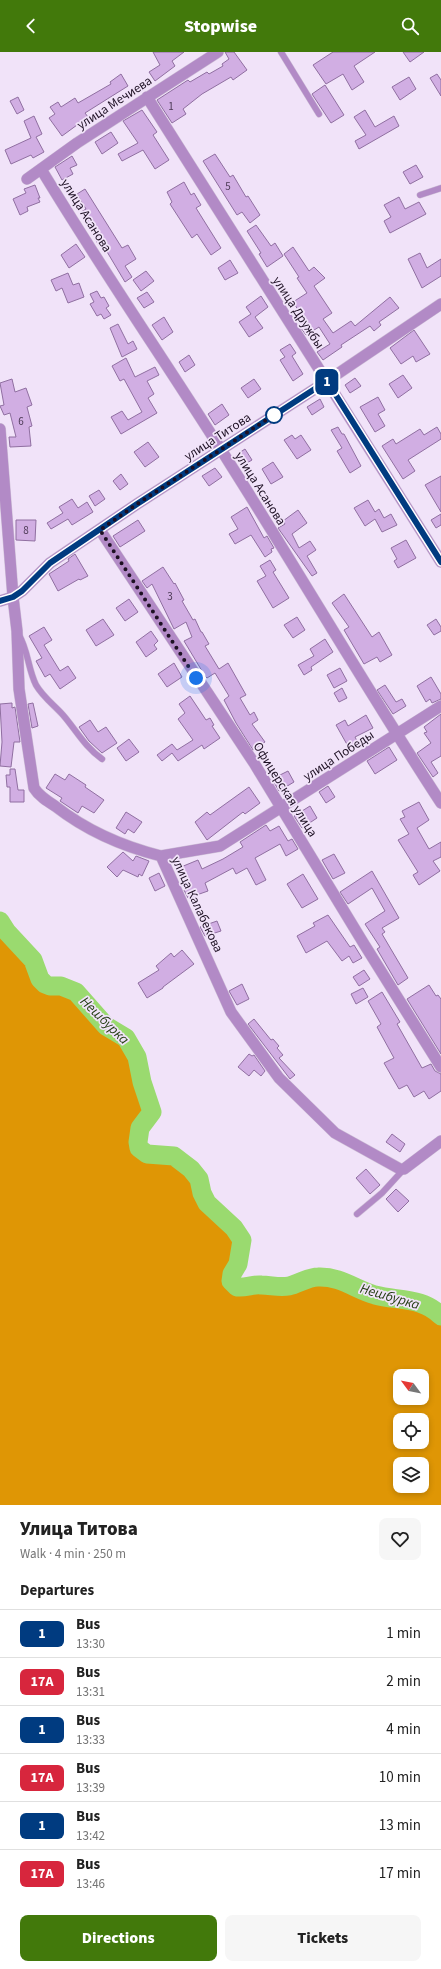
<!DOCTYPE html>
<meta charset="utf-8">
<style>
body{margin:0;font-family:"Source Sans 3",sans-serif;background:#f6f6f6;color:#222;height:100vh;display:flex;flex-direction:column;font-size:15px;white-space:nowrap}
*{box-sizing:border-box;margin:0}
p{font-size:13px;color:#767676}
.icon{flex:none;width:22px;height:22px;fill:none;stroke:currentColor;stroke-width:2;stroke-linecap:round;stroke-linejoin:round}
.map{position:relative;height:1453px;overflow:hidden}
.panel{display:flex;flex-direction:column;background:#fff;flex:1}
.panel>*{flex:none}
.badge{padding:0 8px;border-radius:6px;font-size:14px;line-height:26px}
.needle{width:26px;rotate:302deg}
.fabs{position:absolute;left:393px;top:1317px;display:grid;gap:8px}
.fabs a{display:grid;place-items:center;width:36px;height:36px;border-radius:8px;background:#fff;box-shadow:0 2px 6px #0003;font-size:20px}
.you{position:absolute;width:20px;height:20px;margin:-10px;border:3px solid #fff;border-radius:50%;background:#1a73e8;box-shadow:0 0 0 6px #1a73e833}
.map>.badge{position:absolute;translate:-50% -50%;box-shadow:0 0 0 2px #fff}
h2{padding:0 20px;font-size:15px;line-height:36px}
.round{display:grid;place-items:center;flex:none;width:42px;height:42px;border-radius:8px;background:#f6f6f6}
.head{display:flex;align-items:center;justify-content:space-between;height:68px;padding:0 20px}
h1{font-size:19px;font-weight:800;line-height:30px}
.cta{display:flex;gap:8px;margin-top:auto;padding:8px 20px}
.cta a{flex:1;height:46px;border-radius:8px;background:#42790b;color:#fff;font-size:16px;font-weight:800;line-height:46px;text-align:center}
.cta a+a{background:#f6f6f6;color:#222}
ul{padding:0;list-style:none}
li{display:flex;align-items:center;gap:12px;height:48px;padding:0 20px;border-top:1px solid #e0e0e0}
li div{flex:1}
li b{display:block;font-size:15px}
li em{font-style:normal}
li .badge{min-width:44px;font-weight:700;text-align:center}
header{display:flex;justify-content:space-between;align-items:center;height:52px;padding:0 20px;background:#42790b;color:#fff;font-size:18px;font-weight:800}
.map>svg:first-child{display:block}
.forest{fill:#df9605;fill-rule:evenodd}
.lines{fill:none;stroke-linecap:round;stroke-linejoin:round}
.river{stroke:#9ada6f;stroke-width:19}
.building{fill:#d1aee3;stroke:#906fa1}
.service-casing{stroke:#cfc1d7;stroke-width:7}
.minor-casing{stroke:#cfc1d7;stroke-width:12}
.service{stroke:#b28ac6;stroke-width:6}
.minor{stroke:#b28ac6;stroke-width:11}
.line-casing{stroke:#fff;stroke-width:9}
.line{stroke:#003b80;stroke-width:6}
.walk{stroke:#1d1023;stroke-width:4;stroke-dasharray:0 7.2}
.stop-dot{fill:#fff;stroke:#003b80;stroke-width:2}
.labels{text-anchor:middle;stroke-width:3.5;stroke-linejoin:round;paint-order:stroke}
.number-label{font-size:11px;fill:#4a3853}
.street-label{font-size:13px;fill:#1d1023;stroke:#f1e3f9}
.water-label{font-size:14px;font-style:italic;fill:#253e13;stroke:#f1e3f9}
</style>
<header><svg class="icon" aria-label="back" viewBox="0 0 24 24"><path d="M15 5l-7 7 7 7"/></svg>Stopwise<svg class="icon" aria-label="search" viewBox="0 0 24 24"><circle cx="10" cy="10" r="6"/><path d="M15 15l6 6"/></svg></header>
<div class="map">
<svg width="441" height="1453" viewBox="0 0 441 1453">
<rect width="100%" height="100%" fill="#f1e3f9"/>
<path class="forest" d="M0,869L7,880L33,908L40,927L45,932L50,934H61L76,940L106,974L126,986L137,1005L142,1030L152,1060L140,1076L138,1090L139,1096L147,1102L174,1104L191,1117L199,1127L202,1141L207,1151L234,1176L242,1188L238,1212L232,1222L231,1228L237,1235C246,1236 253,1233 261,1233C271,1233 279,1236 289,1234C298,1232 308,1225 318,1225C340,1224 355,1237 375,1243C398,1249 423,1245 441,1264V1453H0ZM400,1324H422V1346H400ZM400,1368H422V1390H400ZM400,1412H422V1434H400Z"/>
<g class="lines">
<path class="river" d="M0,869L7,880L33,908L40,927L45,932L50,934H61L76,940L106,974L126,986L137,1005L142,1030L152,1060L140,1076L138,1090L139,1096L147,1102L174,1104L191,1117L199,1127L202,1141L207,1151L234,1176L242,1188L238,1212L232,1222L231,1229L237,1235C246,1236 253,1232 261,1233C271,1233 279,1236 289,1234C298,1232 308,1225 318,1225C340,1224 355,1237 375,1243C398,1249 423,1245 441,1264"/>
</g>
<path class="building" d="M153,0H184L172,9L175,14L155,29L149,20L160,13Z
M225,0H234L247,18L233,28L231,25L202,42L183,57L186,62L172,71L157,48L188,28L190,30L207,20L209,22L223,14L222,12L229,7Z
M333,0H375L354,14L364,30L352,38L343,22L326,32L313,13Z
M403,0H424L410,10Z
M121,22L128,34L85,61L88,65L62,84L49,66L55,62L50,55L58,50L61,55L75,46L78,51L111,32L110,30Z
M437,22L441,28V44L430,26Z
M409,25L416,37L400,48L392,35Z
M325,33L344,63L331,71L312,42Z
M18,45L24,58L17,62L10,49Z
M142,58L157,80L153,83L169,108L155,117L143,98L122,109L118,102L138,91L123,69Z
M365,58L375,75L394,64L399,74L359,97L355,89L366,83L354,65Z
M34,64L42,82L36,85L44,100L33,106L31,103L11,112L5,98L31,86L24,69Z
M111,80L118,91L102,102L95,90Z
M215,102L230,125L233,123L246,145L248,144L260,163L250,171L242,160L237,163L203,109Z
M72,104L77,113L70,116L73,122L62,128L55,115Z
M416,113L423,125L410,132L403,120Z
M184,130L191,143L194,141L201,153L196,156L221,196L211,203L197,182L192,186L170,152L172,150L167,140Z
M35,133L40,146H38L40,150L27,155L28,159L20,163L13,147L26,141L24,137Z
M85,137L122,196L128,193L136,207L125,214L132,225L125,230L103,193L100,195L95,187L97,186L81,160L86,157L77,142Z
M399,145L405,157L419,150L426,162L390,181L384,169L391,165L384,153Z
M256,173L271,194L275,191L283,204L267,215L259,202L261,201L247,179Z
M76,192L85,205L69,216L61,203Z
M293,195L309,219L314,215L325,226L314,234L332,261L323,267L333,281L351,269L355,274L390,245L399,256L379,270L381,273L374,279L370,274L341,293L342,295L323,308L317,300L330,292L319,275L306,283L301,276L307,272L293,250L307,241L297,226L299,225L284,202Z
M420,201L427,216L441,207V224L422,236L408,207Z
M230,208L238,221L225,228L218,216Z
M146,219L154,229L141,239L133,228Z
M68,221L73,233L79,231L84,245L68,251L62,236L56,239L51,228Z
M97,239L101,246L104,245L109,254L106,256L111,263L104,267L101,262L97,264L90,252L94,250L90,242Z
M147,240L154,250L144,256L137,246Z
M261,244L268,255L255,265L263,276L249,285L239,270L251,262L246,255Z
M164,265L173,280L162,288L152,273Z
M118,272L128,292L133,289L137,297L122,305L110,276Z
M414,278L430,302L416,310L413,304L401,312L390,296Z
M290,292L296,301L292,304L303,322L293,329L280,308L285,305L280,298Z
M189,303L195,313L185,320L179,310Z
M126,306L135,325L155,315L159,323L147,329L154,342L148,346L157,361L121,382L111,365L122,359L128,368L142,360L124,327L120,329L112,314Z
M403,323L412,336L398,346L389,332Z
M355,326L361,334L350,341L345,333Z
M12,327L15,340L26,336L32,353L27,355L32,374L29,375L31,394L10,395L9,385H16L10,361L4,363L0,354L4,353L0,331Z
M254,327L261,337L248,346L241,336Z
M378,345L385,358L378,362L385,374L375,380L360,355Z
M320,347L324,355L312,363L307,355Z
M222,352L229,363L215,373L208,362Z
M338,375L342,382H344L361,414L350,421L337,399L342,396L331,378Z
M437,375L441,382V387L408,408L415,419L403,427L382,394L393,387L396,392L420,377L424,383Z
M292,383L295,387L301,383L311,398L297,407L284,388Z
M148,390L159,405L145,415L134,400Z
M245,397L252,408L242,414L236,403Z
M273,410L283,425L271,432L262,417Z
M215,416L222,425L209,434L202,424Z
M121,422L128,432L120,438L113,429Z
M441,424V460L425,433Z
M99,438L105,447L95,454L89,444Z
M72,447L78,456L87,450L93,460L72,473L68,467L51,477L47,471L63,461L59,455Z
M368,448L375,460L379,457L384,466L391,462L397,473L382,480L375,467L365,474L354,456Z
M247,455L264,486L267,484L274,496L271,497L272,500L265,505L251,483L235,492L229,482L238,477L231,465Z
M298,458L307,471L292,482L299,496L310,489L316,498L307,504L317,521L312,524L278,476L285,472L283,469Z
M441,462V473L436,476L431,468Z
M16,468H36L35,489L16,488Z
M138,468L145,479L120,495L113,484Z
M406,488L416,506L398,516L394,509L397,507L391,496Z
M75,502L88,524L80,528L79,527L58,539L49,522L69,509L68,507Z
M270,508L276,518L273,520L289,546L273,556L257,529L266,524L260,514Z
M163,515L174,532L175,531L184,548L182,549L193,568L195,567L201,580H202L209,592L205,594L219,617L228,611L246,643L240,646L250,663L254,660L258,668L252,672L265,690L253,698L236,671L224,648L229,644L215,621L207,626L205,624L184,589L192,585L186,570L174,577L152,532L147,536L142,529Z
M344,542L372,585L379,580L392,603L380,610L377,605L364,612L344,578L349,575L332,551Z
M129,547L138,560L125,569L116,556Z
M297,565L305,578L293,586L284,573Z
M103,567L114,583L96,594L86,578Z
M436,567L441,575V579L434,583L427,573Z
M44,575L52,588L44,593L60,619L68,614L76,626L60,637L50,622L45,625L36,609L42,606L29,584Z
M151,579L158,589L154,593L157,597L146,605L136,590Z
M325,587L333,600L311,615L312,618L304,623L298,613L314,604L310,597Z
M174,611L182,625L167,635L158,622Z
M340,616L347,629L334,636L327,623Z
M431,625L441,642V647L432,651L430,647L426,650L417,634Z
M385,633L396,650L402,647L406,654L393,662L377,638Z
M342,636L347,646L339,650L334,641Z
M190,644L206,668L210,666L214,673L212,674L220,686L204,697L202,693L178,709L172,701L162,709L157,703L172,692L177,698L193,688L178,667L185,661L179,652Z
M12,651V656L15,655L20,690H14L11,715L0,714L2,690L0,652Z
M33,651L38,674L32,676L28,652Z
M441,662V704L431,710L438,721L433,725L417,701L431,691L424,681L427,680L424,675Z
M366,663L373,676L355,685L358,691L349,696L336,673L345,668L348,674Z
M90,668L98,680L106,675L117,691L102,701L89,689L79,675Z
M129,687L139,700L126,709L117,696Z
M389,695L397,708L375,722L367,709Z
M10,717H15L18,738H24V750H10V735H7L6,723H10Z
M288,719L294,730L279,739L272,727Z
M55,722L65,728L69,722L86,733L85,735L104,748L94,761L82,754L78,761L60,749L62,746L46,736Z
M328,734L335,745L326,751L319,740Z
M249,735L260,751L245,762L243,760L207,788L195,770L207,760L210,763Z
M419,750L429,768L417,776L429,797L441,790V805L433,809L440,819L419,833L413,823L418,820L398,788L409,782L400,767L405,765L402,759Z
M310,754L317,766L302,776L294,764Z
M126,760L142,770L134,781L128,777L125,782L116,776Z
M266,773L270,779L279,774L288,789L292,787L298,797L286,804L280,792L255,806L266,828L256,833L247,816L236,822L233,816L205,831L208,839L188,846L184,838L189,836L181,815L198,808L202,817L223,807L243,795L240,790Z
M123,800L133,809L136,804L149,809L142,824L139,822L138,825L123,818L117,825L107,815Z
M334,802L345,821L333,827L322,808Z
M372,819L399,866L382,876L385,880L382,882L408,926L398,933L377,897L380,895L365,872L385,859L372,836L348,852L340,840Z
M159,821L165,834L155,839L149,826Z
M303,822L318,847L302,856L287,832Z
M328,863L350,895L354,893L362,906L353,911L349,904L342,909L327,889L306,901L297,884L315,874L313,871Z
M217,869L221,879L205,884L200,875Z
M182,898L194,912L163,935V936L147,946L138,931L159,918L156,914L171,901L174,905Z
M364,918L370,927L359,934L353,925Z
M242,932L249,947L237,953L229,939Z
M429,933L436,944L438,943L441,947V1002L407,947Z
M363,936L368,945L356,952L351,942Z
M382,940L400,970L397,972L422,1016L431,1012L435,1019L441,1022V1039L429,1047L424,1039L414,1045L407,1033L399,1037L384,1011L394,1006L377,975L381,972L368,949Z
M254,967L271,988L273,987L279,994L277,996L283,1003L279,1006L295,1023L290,1027L248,972Z
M249,1002L252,1004L254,1003L265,1019L261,1024L254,1018L249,1024L238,1015Z
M392,1082L405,1092L400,1100L386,1090Z
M366,1117L380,1133L370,1142L356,1126Z
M396,1137L409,1149L398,1160L386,1147Z"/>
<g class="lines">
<g class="service-casing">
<path id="service" d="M281,0L319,62
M420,143L441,136
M19,583C28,598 28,617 36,633C43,645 54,653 63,663C76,678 85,695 102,707
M357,1162L382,1141L404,1117"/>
</g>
<g class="minor-casing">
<path id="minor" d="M147,45L441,510
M41,117C102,218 169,315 232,415C303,527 369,641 441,751
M27,127L77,91L218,0
M0,377L13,545L17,579L19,637L34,736C39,744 47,749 55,754C87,779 121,794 161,804L231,960L279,1026L335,1081L400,1117H404L441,1089
M100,478L254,711L364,892L441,1015
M0,549L13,545L22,539L50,511L72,496L137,452L327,329L441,252
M161,804L220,794L441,654"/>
</g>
<use href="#service" class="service"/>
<use href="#minor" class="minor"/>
</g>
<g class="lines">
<g class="line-casing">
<path id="line" d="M0,549L13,545L22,539L50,511L137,452L327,329L441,510"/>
</g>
<use href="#line" class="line"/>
<path class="walk" d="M196,626L100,478L137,452L274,363"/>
</g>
<circle class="stop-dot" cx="274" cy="363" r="8"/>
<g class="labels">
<g class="number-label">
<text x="171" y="58">1</text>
<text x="228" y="138">5</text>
<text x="21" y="373">6</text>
<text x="26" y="482">8</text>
<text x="170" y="548">3</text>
</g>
<g class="street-label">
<text transform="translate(114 50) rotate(-33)" y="5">улица Мечиева</text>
<text transform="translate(87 163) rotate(58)" y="5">улица Асанова</text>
<text transform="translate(299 260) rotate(57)" y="5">улица Дружбы</text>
<text transform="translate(217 384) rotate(-33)" y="5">улица Титова</text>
<text transform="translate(261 436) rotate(58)" y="5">улица Асанова</text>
<text transform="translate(338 703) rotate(-33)" y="5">улица Победы</text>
<text transform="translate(286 737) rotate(58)" y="5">Офицерская улица</text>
<text transform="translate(198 852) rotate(65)" y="5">улица Калабекова</text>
</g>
<g class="water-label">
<text transform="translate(105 968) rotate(44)" y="5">Нешбурка</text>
<text transform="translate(390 1244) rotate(16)" y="5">Нешбурка</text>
</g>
</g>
</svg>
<div class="fabs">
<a><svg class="needle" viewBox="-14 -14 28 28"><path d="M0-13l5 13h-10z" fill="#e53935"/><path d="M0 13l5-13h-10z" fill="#767676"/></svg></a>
<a><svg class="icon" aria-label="locate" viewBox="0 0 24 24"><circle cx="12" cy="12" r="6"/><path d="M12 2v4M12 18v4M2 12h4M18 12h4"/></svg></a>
<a><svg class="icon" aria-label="layers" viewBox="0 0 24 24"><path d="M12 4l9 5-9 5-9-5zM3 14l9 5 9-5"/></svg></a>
</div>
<div class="you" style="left:196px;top:626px"></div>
<b class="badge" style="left:327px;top:330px;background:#003b80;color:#fff">1</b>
</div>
<section class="panel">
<div class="head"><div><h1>Улица Титова</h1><p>Walk · 4 min · 250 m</p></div><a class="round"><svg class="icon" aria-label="heart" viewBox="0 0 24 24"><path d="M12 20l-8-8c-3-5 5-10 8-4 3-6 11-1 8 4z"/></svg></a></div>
<h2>Departures</h2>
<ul>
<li><span class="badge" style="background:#003b80;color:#fff">1</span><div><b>Bus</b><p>13:30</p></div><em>1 min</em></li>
<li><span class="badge" style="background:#d7263d;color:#fff">17А</span><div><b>Bus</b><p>13:31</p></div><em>2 min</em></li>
<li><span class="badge" style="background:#003b80;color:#fff">1</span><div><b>Bus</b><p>13:33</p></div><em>4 min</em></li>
<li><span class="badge" style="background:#d7263d;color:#fff">17А</span><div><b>Bus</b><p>13:39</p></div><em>10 min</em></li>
<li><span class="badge" style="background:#003b80;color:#fff">1</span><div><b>Bus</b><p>13:42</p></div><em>13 min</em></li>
<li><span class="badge" style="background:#d7263d;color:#fff">17А</span><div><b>Bus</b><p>13:46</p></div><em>17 min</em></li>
</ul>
<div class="cta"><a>Directions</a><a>Tickets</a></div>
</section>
